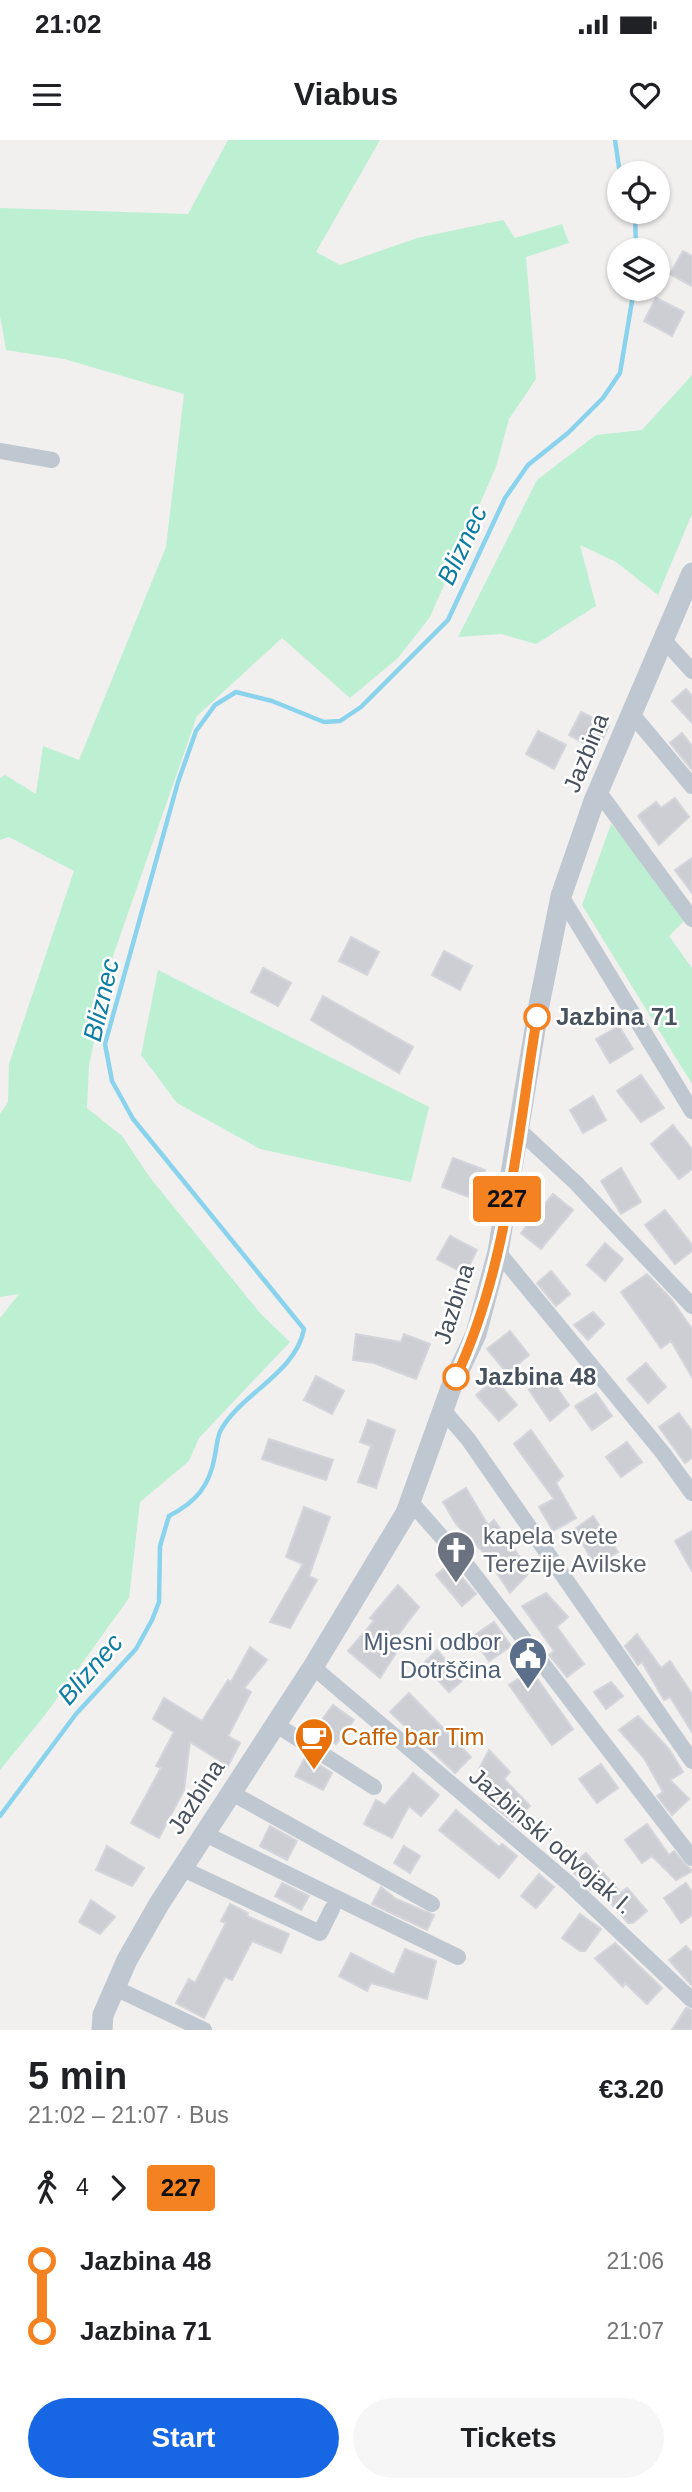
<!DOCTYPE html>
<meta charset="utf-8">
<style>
body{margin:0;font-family:Helvetica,sans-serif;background:#f6f6f6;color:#202124;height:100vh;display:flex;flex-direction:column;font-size:26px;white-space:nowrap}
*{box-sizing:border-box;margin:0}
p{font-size:23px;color:#757577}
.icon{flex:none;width:38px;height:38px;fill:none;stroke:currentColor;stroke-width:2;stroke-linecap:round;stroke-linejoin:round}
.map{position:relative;height:1890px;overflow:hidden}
.panel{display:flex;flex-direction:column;background:#fff;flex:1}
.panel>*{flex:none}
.badge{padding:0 14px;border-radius:5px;font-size:24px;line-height:46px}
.tools{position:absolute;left:607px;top:21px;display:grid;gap:14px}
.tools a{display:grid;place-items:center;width:63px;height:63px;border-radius:50%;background:#fff;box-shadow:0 2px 5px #0004;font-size:35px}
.map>.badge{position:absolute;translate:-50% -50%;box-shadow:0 0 0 4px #fff}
.legs{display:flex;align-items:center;gap:10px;height:77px;padding:0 28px;font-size:23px}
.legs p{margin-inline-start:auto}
.overview{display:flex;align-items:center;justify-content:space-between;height:119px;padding:0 28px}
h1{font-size:38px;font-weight:800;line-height:52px}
.cta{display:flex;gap:14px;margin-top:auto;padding:14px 28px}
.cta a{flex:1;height:80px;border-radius:42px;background:#1766e3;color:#fff;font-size:28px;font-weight:800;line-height:80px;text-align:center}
.cta a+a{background:#f6f6f6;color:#202124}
ul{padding:0 28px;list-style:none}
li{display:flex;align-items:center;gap:24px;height:70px;font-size:26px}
li i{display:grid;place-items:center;width:10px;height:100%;margin:0 9px;background:currentColor}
li i::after{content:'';width:18px;height:18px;margin:-9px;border:5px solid;border-radius:50%;background:#fff}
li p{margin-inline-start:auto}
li:first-child i{background:linear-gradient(#0000 50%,currentColor 0)}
li:last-child i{background:linear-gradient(currentColor 50%,#0000 0)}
.status{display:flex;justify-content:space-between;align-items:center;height:49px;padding:0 35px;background:#fff;direction:ltr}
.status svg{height:19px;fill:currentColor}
header{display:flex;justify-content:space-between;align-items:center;height:91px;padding:0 28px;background:#fff;font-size:32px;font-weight:800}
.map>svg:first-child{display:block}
.green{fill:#bdefd3}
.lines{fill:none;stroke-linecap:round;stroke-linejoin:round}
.stream{stroke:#8ad3ed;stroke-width:4.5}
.building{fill:#ccced4;stroke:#d3d5db;stroke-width:2}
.minor{stroke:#bfc8d1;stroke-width:16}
.tertiary{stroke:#bfc8d1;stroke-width:21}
.line-1-casing{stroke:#fff;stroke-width:16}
.line-1{stroke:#f58220;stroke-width:10}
.stop-1-dot{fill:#fff;stroke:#f58220;stroke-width:3.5}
.labels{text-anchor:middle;stroke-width:5;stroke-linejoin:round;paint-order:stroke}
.street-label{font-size:24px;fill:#47515d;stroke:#fff}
.stop-label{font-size:24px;font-weight:bold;fill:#47515d;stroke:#fff;text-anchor:start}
.worship-label{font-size:24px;fill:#5b616d;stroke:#fff;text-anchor:start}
.service-label{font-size:24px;fill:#4e5e75;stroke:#fff;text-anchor:end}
.food-label{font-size:24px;fill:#c56008;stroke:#fff;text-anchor:start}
.water-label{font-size:26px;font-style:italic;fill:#0b7ca3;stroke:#fff}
</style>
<div class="status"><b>21:02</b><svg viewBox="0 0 49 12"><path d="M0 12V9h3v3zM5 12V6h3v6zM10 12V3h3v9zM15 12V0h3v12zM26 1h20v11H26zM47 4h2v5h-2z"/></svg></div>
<header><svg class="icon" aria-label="menu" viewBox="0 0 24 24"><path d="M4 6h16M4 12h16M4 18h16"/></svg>Viabus<svg class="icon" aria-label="heart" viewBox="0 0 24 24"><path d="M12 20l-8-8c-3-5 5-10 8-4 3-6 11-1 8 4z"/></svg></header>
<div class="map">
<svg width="692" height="1890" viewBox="0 0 692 1890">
<rect width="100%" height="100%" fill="#f2efef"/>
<path class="green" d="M228,0H380L316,112L340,125L417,98L503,80L515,98L562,84L569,103L526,117L536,239L509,279L496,327L430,477L398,518L350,558L282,498L197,576L112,819L89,925L87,968L122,996L151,1039L260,1173L290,1202L199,1298L189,1321L140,1362L129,1458L45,1575L0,1630V1178L19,1154L0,1157V974L8,962L9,924L74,731L9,697L0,700V638L5,635L36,654L43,606L79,620L166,407L184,254L64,219L6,210L0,176V68L188,74Z
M692,235V374L658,455L616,422L580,405L596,466L536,504L501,494L458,497L537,340L596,295L642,290Z
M611,684L689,776L669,796L692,828V944L582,765Z
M158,830L429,967L411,1042L260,1009L177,963L141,915Z"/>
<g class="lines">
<path class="stream" d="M615,0L620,34
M635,72L636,110
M0,1676L76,1574L136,1509L152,1480L159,1462L160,1406L169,1376C196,1362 210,1346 215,1315C217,1306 217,1295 222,1288C244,1252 296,1232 304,1189L133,979L112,941L105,904L178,642L196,591L215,565L236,552L272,561L324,582L340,581L361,567L448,480L505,358L528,325L568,293L603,258L620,233L634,149"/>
</g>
<path class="building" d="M683,111L692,116V146L670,134Z
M656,158L684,172L672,196L644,181Z
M686,549L692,556V583L672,561Z
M581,572L609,586L597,610L569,595Z
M538,591L566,605L554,629L526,614Z
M682,593L692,606V630L670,603Z
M675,658L689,677L659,705L638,676L656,662L661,668Z
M692,718V753L675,730Z
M351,797L379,812L367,835L339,821Z
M444,811L472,826L460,850L432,835Z
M263,828L291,843L278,866L251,852Z
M323,856L413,907L399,933L311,880Z
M619,886L633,909L610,923L596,899Z
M641,935L664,968L641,982L617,951Z
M593,956L606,980L583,993L570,970Z
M673,985L692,1009V1029L679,1039L651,1004Z
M453,1018L485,1030L474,1059L442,1047Z
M621,1028L641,1062L621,1074L601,1041Z
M553,1054L573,1070L541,1109L521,1093Z
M665,1070L692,1105V1111L675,1124L645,1085Z
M450,1096L477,1110L465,1134L437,1119Z
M605,1103L623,1119L605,1141L587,1125Z
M551,1131L570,1154L556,1166L537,1143Z
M647,1134L671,1159L692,1189V1237L671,1201L661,1208L621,1152Z
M593,1172L604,1184L588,1200L574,1185Z
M510,1191L529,1215L507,1233L487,1209Z
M356,1194L401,1202L404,1194L430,1204L416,1239L374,1223L353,1220Z
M646,1223L666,1247L648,1263L627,1239Z
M548,1235L569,1265L550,1281L529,1250Z
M316,1236L344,1251L332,1274L304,1260Z
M495,1239L517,1265L499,1281L476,1255Z
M596,1253L612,1276L592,1290L575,1266Z
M679,1273L692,1291V1318L685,1323L659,1287Z
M368,1280L395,1290L376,1348L358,1342L371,1306L360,1302Z
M531,1290L563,1336L556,1343L576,1378L553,1391L539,1367L554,1359L514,1304Z
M269,1299L333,1320L326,1340L262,1319Z
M627,1302L642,1322L621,1337L606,1317Z
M466,1348L488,1385L494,1380L530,1432L510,1453L495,1430L498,1428L456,1384L443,1362Z
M304,1367L330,1377L309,1436L317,1440L290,1488L270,1482L303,1424L286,1417Z
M593,1376L618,1412L595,1426L575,1389Z
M692,1391V1431L675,1401Z
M450,1423L476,1454L462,1466L436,1435Z
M398,1445L419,1467L389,1507L396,1513L380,1538L348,1511L374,1481L370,1478Z
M546,1453L568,1477L557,1487L584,1524L567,1537L549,1515L554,1511L522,1466Z
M494,1482L511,1506L489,1521L472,1497Z
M637,1494L661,1528L670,1521L692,1554V1592L670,1557L664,1560L642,1522L638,1525L625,1506Z
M250,1507L267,1520L244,1548L251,1552L228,1596L240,1603L228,1626L190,1602L184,1650L159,1698L131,1683L161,1628L156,1626L174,1592L153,1579L164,1558L202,1581L228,1540L231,1542Z
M437,1510L463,1540L449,1552L423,1524Z
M531,1530L573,1589L552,1605L509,1545Z
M611,1542L623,1556L606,1569L594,1552Z
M409,1553L471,1617L455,1633L390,1572Z
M333,1565L354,1580L336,1604L315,1589Z
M638,1576L669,1609L683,1632L670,1640L689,1659L672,1675L657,1656L663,1652L644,1618L619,1590Z
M489,1610L510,1632L504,1639L530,1666L513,1682L491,1664L496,1660L477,1642L484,1634L479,1629Z
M306,1616L332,1633L323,1650L295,1636Z
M601,1624L618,1648L597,1663L579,1639Z
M413,1633L439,1655L421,1676L409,1666L392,1698L364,1684L376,1660L385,1665Z
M456,1670L499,1707L502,1704L517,1716L499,1738L439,1690Z
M647,1684L669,1715L674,1711L692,1731L676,1740L652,1716L642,1723L625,1700Z
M270,1686L297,1701L287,1720L260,1706Z
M107,1706L144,1728L132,1746L96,1730Z
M404,1706L420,1716L410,1733L394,1723Z
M586,1713L621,1753L627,1748L647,1771L633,1783H628L595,1745L591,1750L569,1728Z
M539,1734L554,1747L536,1768L521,1756Z
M282,1743L309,1756L301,1770L275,1756Z
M686,1743L692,1752V1775L681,1783L664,1758Z
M381,1747L396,1759L434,1775L427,1790L372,1764Z
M91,1760L115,1777L100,1794L79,1782Z
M230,1764L248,1773L247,1776L289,1794L281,1813L252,1801L232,1840L225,1837L204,1878L176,1863L189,1839L195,1843L226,1783L221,1781Z
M580,1774L601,1789L585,1811H580L562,1798Z
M615,1803L662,1848L647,1864L625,1843L623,1847L595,1818Z
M686,1806L692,1813V1846L669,1820Z
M405,1809L436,1821L427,1859L371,1843L367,1851L339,1836L351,1813L394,1835Z
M686,1868L692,1870V1890H672Z"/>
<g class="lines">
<path class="minor" d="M0,311L52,320
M663,499L692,531
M631,573L692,646
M598,651L692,779
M561,756L692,971
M518,989L576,1043L692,1166
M498,1112L663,1313L692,1353
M443,1270L468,1299L692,1621
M409,1360L469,1428L692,1718
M313,1527L567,1742L692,1860
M275,1584L374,1647
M230,1652L432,1764
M203,1693L458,1817
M181,1728L320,1793L332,1769
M115,1848L204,1890"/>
<path class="tertiary" d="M102,1890L103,1875L127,1820L159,1764L313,1527L406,1373L452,1245L476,1194L498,1112L539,865L561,756L594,661L692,433"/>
</g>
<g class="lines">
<g class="line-1-casing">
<path id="line-1" d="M456,1237C508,1126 517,997 537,877"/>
</g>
<use href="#line-1" class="line-1"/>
</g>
<defs>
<g id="church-pin" transform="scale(2.0125)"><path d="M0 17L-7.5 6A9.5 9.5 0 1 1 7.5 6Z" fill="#6b7280" stroke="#fff"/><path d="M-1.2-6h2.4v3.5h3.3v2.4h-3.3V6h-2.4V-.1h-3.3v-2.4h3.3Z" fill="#fff"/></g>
<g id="civic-pin" transform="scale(2.0125)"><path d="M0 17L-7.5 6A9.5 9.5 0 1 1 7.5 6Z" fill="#5c6f8a" stroke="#fff"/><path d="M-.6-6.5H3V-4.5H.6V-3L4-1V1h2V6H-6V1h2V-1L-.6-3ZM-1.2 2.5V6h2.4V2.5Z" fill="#fff"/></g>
<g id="cafe-pin" transform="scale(2.0125)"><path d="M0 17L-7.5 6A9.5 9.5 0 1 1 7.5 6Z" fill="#e8710a" stroke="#fff"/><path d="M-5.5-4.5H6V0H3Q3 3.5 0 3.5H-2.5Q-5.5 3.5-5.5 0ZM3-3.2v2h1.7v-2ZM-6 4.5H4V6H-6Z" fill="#fff"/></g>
</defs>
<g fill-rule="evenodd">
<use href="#church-pin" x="456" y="1410"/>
<use href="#civic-pin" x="528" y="1516"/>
<use href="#cafe-pin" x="314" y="1597"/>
</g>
<g class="stop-1-dot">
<circle cx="537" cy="877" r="12"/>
<circle cx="456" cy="1237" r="12"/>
</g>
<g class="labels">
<g class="street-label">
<text transform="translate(586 613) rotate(-68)" y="8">Jazbina</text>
<text transform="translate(454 1164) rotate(-72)" y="8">Jazbina</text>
<text transform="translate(196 1657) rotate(-57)" y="8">Jazbina</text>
<text transform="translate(551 1701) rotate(41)" y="8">Jazbinski odvojak I.</text>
</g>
<g class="stop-label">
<text x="556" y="885">Jazbina 71</text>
<text x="475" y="1245">Jazbina 48</text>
</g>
<g class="worship-label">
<text x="483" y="1404">kapela svete<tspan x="483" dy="28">Terezije Avilske</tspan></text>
</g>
<g class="service-label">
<text x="501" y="1510">Mjesni odbor<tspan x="501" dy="28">Dotrščina</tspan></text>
</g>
<g class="food-label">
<text x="341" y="1605">Caffe bar Tim</text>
</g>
<g class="water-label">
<text transform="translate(462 405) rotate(-65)" y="9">Bliznec</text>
<text transform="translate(101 860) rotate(-77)" y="9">Bliznec</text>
<text transform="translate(90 1529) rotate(-49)" y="9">Bliznec</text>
</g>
</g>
</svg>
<div class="tools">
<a><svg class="icon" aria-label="locate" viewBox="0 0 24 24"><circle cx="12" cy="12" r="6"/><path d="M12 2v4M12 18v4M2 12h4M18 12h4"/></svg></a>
<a><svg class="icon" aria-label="layers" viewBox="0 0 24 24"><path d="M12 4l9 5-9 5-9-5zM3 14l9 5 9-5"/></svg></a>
</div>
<b class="badge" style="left:507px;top:1059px;background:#f58220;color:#111">227</b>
</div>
<section class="panel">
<div class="overview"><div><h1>5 min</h1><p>21:02 – 21:07 · Bus</p></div><b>€3.20</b></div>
<div class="legs"><svg class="icon" aria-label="walk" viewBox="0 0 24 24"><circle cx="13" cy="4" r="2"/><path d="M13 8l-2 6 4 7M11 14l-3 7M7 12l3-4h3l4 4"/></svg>4<svg class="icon" aria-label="forward" viewBox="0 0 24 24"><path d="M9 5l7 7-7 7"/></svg><b class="badge" style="background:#f58220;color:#111">227</b></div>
<ul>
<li><i style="color:#f58220"></i><b>Jazbina 48</b><p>21:06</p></li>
<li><i style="color:#f58220"></i><b>Jazbina 71</b><p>21:07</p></li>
</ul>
<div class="cta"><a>Start</a><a>Tickets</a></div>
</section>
